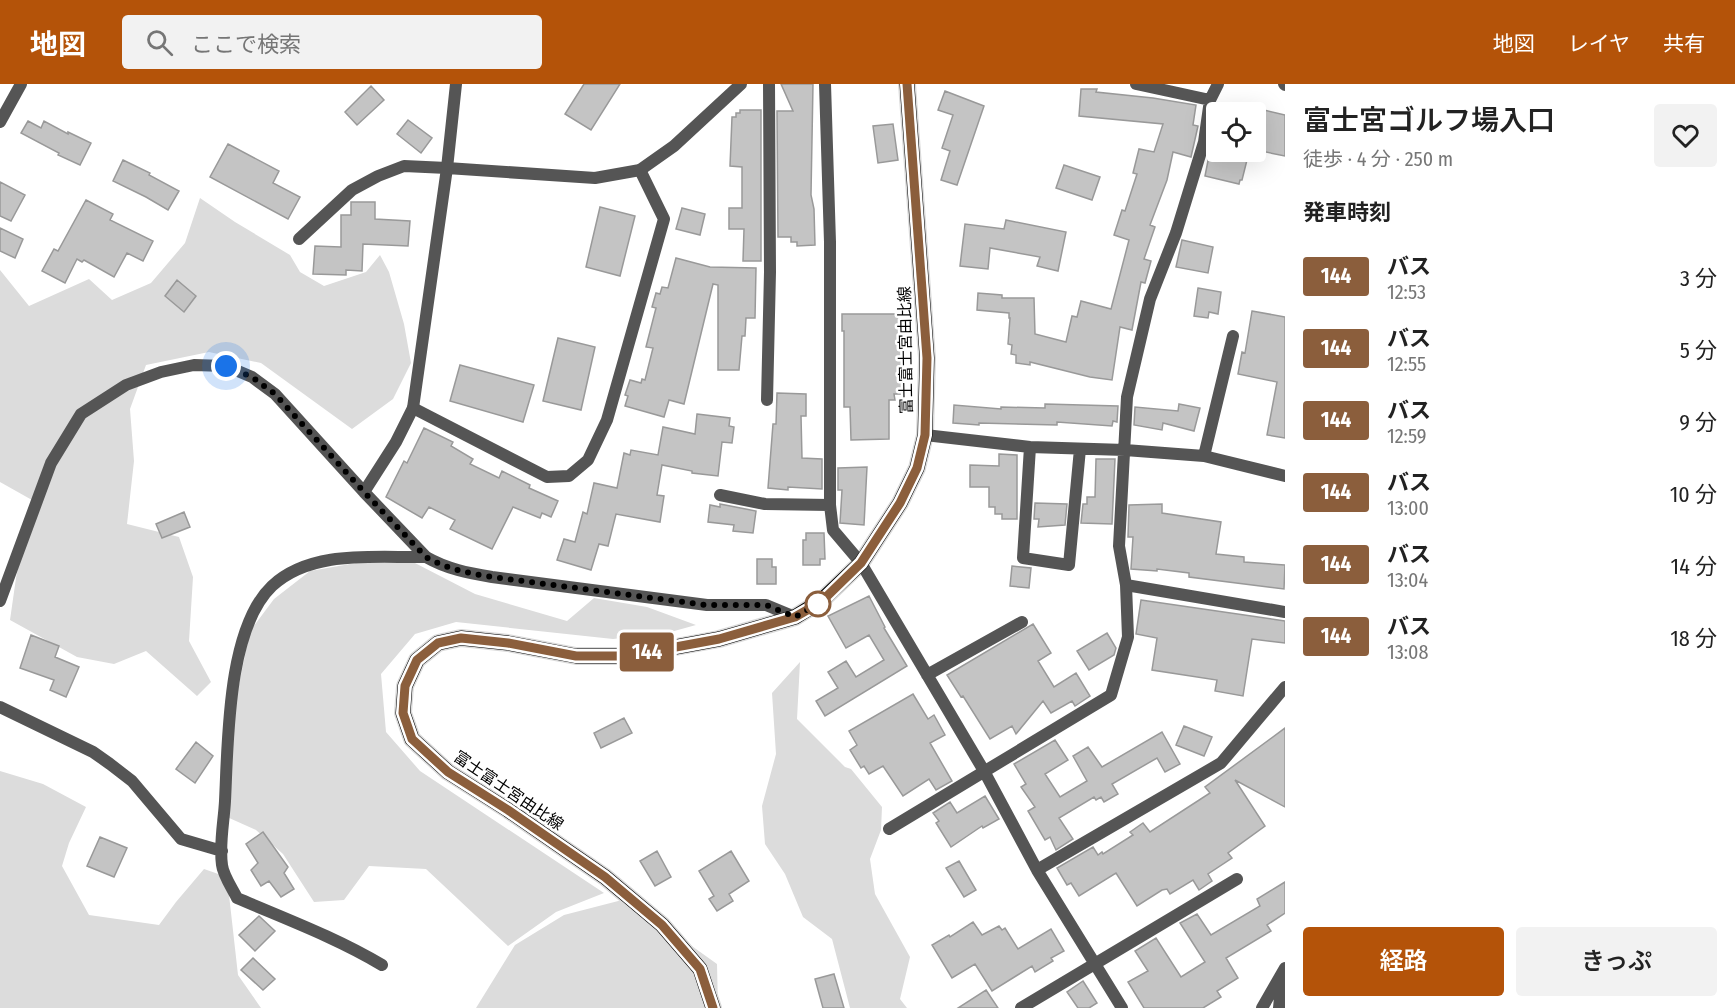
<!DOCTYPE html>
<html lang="ja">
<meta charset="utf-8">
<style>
body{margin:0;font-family:"Fira Sans Condensed","Noto Sans JP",sans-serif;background:#f2f2f2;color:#222;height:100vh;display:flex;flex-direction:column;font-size:22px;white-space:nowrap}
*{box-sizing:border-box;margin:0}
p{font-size:20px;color:#767676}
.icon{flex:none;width:33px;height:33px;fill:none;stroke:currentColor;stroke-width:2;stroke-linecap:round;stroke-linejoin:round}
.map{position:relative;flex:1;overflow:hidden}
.details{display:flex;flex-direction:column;background:#fff;width:450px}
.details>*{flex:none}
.badge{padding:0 12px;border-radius:4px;font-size:21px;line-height:39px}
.controls{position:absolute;left:1206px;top:18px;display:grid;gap:12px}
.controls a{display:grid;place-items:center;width:60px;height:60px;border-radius:6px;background:#fff;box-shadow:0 6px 24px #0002;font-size:30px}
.you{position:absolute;width:30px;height:30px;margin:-15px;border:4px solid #fff;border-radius:50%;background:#1a73e8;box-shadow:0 0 0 9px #1a73e833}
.map>.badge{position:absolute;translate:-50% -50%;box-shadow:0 0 0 3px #fff}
h2{padding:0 18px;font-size:22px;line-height:54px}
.round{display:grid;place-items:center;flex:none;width:63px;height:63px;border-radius:6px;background:#f2f2f2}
.overview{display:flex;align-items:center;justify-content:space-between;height:102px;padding:0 18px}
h1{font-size:28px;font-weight:600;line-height:45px}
.button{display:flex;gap:12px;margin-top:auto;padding:12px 18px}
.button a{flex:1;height:69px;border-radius:6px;background:#b45309;color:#fff;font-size:24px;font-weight:600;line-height:69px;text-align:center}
.button a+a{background:#f2f2f2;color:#222}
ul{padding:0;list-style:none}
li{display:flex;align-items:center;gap:18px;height:72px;padding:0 18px}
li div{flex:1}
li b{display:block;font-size:22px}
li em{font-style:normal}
li .badge{min-width:66px;font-weight:700;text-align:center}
header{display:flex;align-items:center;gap:36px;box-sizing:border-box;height:84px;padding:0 30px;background:#b45309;color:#fff}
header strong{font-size:28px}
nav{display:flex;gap:33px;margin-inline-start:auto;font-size:21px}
.search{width:420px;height:54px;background:#f2f2f2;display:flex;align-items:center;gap:15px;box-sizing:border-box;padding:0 21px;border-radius:6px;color:#767676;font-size:22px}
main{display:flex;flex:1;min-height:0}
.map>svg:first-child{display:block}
.green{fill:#dcdcdc}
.building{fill:#c4c4c4;stroke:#999;stroke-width:1.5}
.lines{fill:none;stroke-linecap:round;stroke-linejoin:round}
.primary-casing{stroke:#dbdbdb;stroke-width:18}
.minor{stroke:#555;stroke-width:12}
.tertiary{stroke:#555;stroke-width:12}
.primary{stroke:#000;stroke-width:15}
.line-casing{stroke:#fff;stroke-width:14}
.line{stroke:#8b5e3c;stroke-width:9}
.walk{stroke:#000;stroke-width:6;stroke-dasharray:0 10.8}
.stop-dot{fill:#fff;stroke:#8b5e3c;stroke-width:3}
.labels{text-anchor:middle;stroke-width:5;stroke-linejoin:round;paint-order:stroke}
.street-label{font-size:16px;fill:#000;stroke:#fff}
</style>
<header>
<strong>地図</strong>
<div class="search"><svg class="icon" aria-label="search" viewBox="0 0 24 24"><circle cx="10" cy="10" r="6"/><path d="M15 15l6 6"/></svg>ここで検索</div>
<nav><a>地図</a><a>レイヤ</a><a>共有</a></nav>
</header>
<main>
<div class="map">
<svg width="1285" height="924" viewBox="0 0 1285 924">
<rect width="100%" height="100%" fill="#fff"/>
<path class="green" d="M200,114L235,138L290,171L300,188L324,202L366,188L380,171L389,188L404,240L411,279L393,315L352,345L261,279L209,268L146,281L130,325L134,377L127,440L179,453L193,493L189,557L211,598L197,612L146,567L114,580L77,573L10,536L16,494L32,416L0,398V186L29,222L89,195L112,216L151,199L185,159Z
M413,478L475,510L567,537L594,514L647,523L696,541L667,549L613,555L456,538L415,550L381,590L386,648L420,687L604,809L556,828L508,862L426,785L369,782L344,816L314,818L283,770L256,746L227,733L230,665L237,610L250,547L274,515L310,487L356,479Z
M800,578L797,635L845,683L851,685L882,723L881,746L870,775L875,810L910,873L900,915L907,924H850L832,855L803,833L785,790L765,760L762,722L776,670L772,609Z
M0,687L43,700L86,723L69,759L62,782L89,831L159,841L176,818L204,785L227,793L238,891L261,924H0Z
M626,815L717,880L718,924H476L515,861L564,831Z"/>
<path class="building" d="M584,0H620L591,46L565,30Z
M781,0H813L811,111L814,125L815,161L797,162V158H791V153H778L777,27H793Z
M371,2L384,16L357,41L345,28Z
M1081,5H1097L1096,8L1153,14L1196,21L1193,41L1198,42L1191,73L1173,68L1167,96L1150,141L1155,143L1144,175L1151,177L1145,199L1141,198L1132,246L1120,243L1112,296L1090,293L1030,278V281L1016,279V271L1011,270L1012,261L1008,260L1010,234H1009V229L977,226L978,209L1002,211V214H1034L1035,250L1066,258L1072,232L1077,233L1081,217L1111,225L1129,156L1114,151L1122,126L1125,127L1137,90L1133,89L1139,65L1154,68L1163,40L1079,32Z
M945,7L984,22L957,101L941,96L950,67L942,64L953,31L938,26Z
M740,26H761V177H743L744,145H729V124H742V83L730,82L732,33H736V29H740Z
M1264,26L1285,31V72L1256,66V28L1263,30Z
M408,36L432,54L421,69L397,50Z
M28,37L41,44L44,37L68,50V48L91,59L80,81L58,71L59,69L21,49Z
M893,40L898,76L878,79L873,42Z
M1214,46H1216V68H1249L1242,96H1240L1239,100L1205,92Z
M228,60L279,87L273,99L300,113L288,135L210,93Z
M123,76L150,89L149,91L179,107L168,126L146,113L113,97Z
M1064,81L1100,93L1092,116L1056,104Z
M0,98L25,111L11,137L0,132Z
M86,116L113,130L110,136L153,157L143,177L127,169L114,193L84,176L82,178L77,175L65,199L42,187L54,165L58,167Z
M351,118H375V135L410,137L408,162L363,160L362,187L346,186V191L313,190L315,162L341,163V131H351Z
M600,123L635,132L620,192L586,183Z
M682,124L705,130L700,151L676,145Z
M1006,136L1066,148L1058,187L1037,182L1040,173L990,164L988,185L960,182L965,140L1004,145Z
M0,144L23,155L15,174L0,167Z
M1182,156L1213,163L1208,189L1176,183Z
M676,174L710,183L756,184L755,234H746L745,252H742L739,286H718V201L713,200L684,320L669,316L664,333L625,322L628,312L625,311L630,296L641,299L642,295L645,296L653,264L646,263L656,224L652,223L656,209L660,210L662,203L668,204Z
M177,196L196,212L184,228L165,212Z
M1198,204L1221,208L1218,230L1209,228L1208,234L1194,232Z
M1252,227L1285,233V354L1267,351L1277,298L1238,290L1242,268L1245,269Z
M842,230H901L904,274H901L904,310H894L895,316H889V355L851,356L850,323H844V247H842Z
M558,254L595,263L581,326L543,317Z
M460,281L534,301L523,338L450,317Z
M777,309L806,310V332H801L802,374L822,375V405L788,403V406L768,404L773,340H776Z
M1045,320L1118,322L1117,338L1113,337L1112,342L1057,338V341L979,339V341L953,339L954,321L1001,325V323L1045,324Z
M1179,320L1200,324L1194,347L1163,339L1162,346L1134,341L1135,323L1178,327Z
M697,330L730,334L729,342L734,343L732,359L722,358L718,392L692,389V387L662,381L657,411L664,412L660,438L616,430L608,462L599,460L591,486L557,476L564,455L575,458L583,428L587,430L594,399L617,404L624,369L630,371L631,366L658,371L663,343L695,350Z
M424,344L453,358L451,362L473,375L470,380L499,394L502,387L530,401L529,404L558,417L551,433L542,429L540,434L513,423L492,465L450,445L455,436L429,423L422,434L386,413L404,377L407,379Z
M999,370L1017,371V435H1002V430H995V423H989V403H970V381L999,382Z
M1096,375H1115L1112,440L1081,439L1083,420H1087V413H1095Z
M867,383L864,441L840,439L842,406H838V384Z
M1035,419L1067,420L1065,441L1038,443L1039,435H1034Z
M720,420L756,427L753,449L733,447L734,441L708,438L710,421L720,423Z
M1162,420V429L1221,438L1216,470L1244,473V478L1285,481L1284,505L1189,493V489L1157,485V487L1131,485L1133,453H1128L1129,421Z
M184,428L190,443L162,454L156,440Z
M806,449H824L825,475H820V481H803V456H806Z
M757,475H772V483H776V500H757Z
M1012,482L1031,484L1029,504L1010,502Z
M869,512L885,543L884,544L907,582L825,632L816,617L838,604L828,588L846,577L856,593L884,576L869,551L846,564L828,532Z
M1141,516L1285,537V559L1252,555L1243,612L1215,607L1217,596L1152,586L1157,554L1136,550Z
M1033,540L1051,569L1038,577L1054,603L1076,589L1090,612L1075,622L1072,617L1051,629L1043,617L1016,650L1012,642L990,655L963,612L961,613L947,591Z
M1107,549L1116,564L1114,571L1089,586L1077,567Z
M31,551L59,562L55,573L79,583L66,613L50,606L54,596L20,584Z
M913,610L928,635L934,631L945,651L930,659L952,697L936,706L929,695L903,712L883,682L869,690L864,682L861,684L850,666L857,661L849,647Z
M624,634L632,649L601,664L594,649Z
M1184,642L1212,653L1204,672L1176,661Z
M1285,644V723L1235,696L1265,742L1228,769L1232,774L1208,790L1212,797L1199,806L1193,796L1170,810L1167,805L1162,806L1137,822L1116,789L1079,812L1071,799L1067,801L1057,784L1093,763L1098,771L1102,768L1103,770L1133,751L1130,748L1143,739L1150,748L1210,709L1205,703Z
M1162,648L1180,680L1165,688L1157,674L1112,700L1118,710L1104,718L1101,713L1096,716L1094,713L1059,734L1073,755L1056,766L1050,753L1045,756L1028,727L1035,723L1021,703L1026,700L1014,680L1055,656L1068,676L1045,690L1060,713L1087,697L1073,672L1088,663L1102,683Z
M196,658L213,672L195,699L176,685Z
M985,712L999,735L983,744L982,742L951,763L936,739L939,737L933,729L950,718L957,729Z
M263,748L288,783L284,789L294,805L281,813L269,797L261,802L251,786L258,779L246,760Z
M100,753L127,764L114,793L87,782Z
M657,767L671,793L655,802L640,777Z
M731,767L749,797L729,810L733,817L717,827L709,815L714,812L699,787Z
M959,777L976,806L964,813L946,784Z
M1285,798V829L1267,841L1271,847L1226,874L1238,894L1217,907L1221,913L1203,924H1144L1128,898L1148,887L1135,867L1156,854L1181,893L1205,878L1180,839L1197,830L1211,851L1260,822L1257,815Z
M259,832L275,847L255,867L239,851Z
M973,838L982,851L999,842L1002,846L1005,844L1018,865L1051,845L1064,867L1051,874L1053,877L1035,888L1032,882L992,907L975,880L952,894L932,861L949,851L950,853Z
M253,874L275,895L263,906L241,886Z
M834,890L844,924H823L815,895Z
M1083,897L1097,919L1089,924H1078L1067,908Z
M986,906L998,924H958Z"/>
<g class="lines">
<g class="primary-casing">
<path id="primary" d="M713,924L700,885L662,841L605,793L508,726L448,688L412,655L403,629L405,602L417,576L438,559L461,554L508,559L576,572H627L719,555L795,533L821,517L861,479L900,419L917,384L925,351L927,274L907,0"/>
</g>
<path class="minor" d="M825,0L830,158V421L833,446L861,479L984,687L1037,786L1122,924
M1136,0L1210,16
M1284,0L1285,1
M0,38L21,0
M299,155L352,106L378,92L404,82L447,84
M767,316L770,188L769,0
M413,324L547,393L569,392L588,376L607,336L664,135L640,86
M925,351L1030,363L1125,366L1204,372L1285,392
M1030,363L1023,474L1069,481L1080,365
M1204,372L1233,252
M720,411L765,420L830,421
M1126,501L1285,528
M927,591L1022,538
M0,623L93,668L110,680L132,697L181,755L222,767
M889,745L1111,611L1128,553L1126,501L1119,462L1127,313L1150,215L1176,149L1204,58L1210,16L1218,0
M1037,786L1221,679L1285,603
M382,881C337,854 286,835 237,814C232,804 223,791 222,781C219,760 224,737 225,717C228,658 227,545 272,502C312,465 376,474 426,473
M1021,924L1237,795
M1262,924L1285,884
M1279,924L1282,892"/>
<path class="tertiary" d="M447,84L595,94L640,86L674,62L741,0
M364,408L396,358L413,324L447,84L456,0
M0,517L51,379L81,330L126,301L161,288L194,281L226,282L252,293L275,310L364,408L426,473C447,485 468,489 492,493L707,521H766L795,533"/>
<use href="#primary" class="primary"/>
</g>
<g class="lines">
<g class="line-casing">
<path id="line" d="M713,924L700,885L662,841L605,793L508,726L448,688L412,655L403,629L405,602L417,576L438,559L461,554L508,559L576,572H627L719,555L795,533L821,518L861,479L900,419L917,384L925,351L927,274L907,0"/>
</g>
<use href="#line" class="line"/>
<path class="walk" d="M226,282L252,293L275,310L364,408L426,473C447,485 468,489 492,493L706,521H766L795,533L821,518L818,520"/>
</g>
<circle class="stop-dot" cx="818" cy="520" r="12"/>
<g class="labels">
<g class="street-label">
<text transform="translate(905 266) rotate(-91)" y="6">富士富士宮由比線</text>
<text transform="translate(509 706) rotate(34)" y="6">富士富士宮由比線</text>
</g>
</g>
</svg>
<div class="controls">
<a><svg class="icon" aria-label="locate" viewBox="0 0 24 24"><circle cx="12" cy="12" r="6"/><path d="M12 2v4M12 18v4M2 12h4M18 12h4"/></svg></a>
</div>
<div class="you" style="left:226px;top:282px"></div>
<b class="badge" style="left:647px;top:568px;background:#8b5e3c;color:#fff">144</b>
</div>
<section class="details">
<div class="overview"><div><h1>富士宮ゴルフ場入口</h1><p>徒歩 · 4 分 · 250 m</p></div><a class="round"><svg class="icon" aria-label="heart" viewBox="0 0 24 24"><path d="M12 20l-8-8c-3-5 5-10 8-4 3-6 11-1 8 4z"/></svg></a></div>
<h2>発車時刻</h2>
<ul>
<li><span class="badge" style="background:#8b5e3c;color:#fff">144</span><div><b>バス</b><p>12:53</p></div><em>3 分</em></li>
<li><span class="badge" style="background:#8b5e3c;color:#fff">144</span><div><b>バス</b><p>12:55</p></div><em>5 分</em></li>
<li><span class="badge" style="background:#8b5e3c;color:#fff">144</span><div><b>バス</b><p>12:59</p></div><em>9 分</em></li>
<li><span class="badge" style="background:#8b5e3c;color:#fff">144</span><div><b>バス</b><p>13:00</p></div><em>10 分</em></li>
<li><span class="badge" style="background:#8b5e3c;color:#fff">144</span><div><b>バス</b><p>13:04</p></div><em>14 分</em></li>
<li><span class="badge" style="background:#8b5e3c;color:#fff">144</span><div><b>バス</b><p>13:08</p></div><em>18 分</em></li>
</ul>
<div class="button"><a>経路</a><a>きっぷ</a></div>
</section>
</main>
